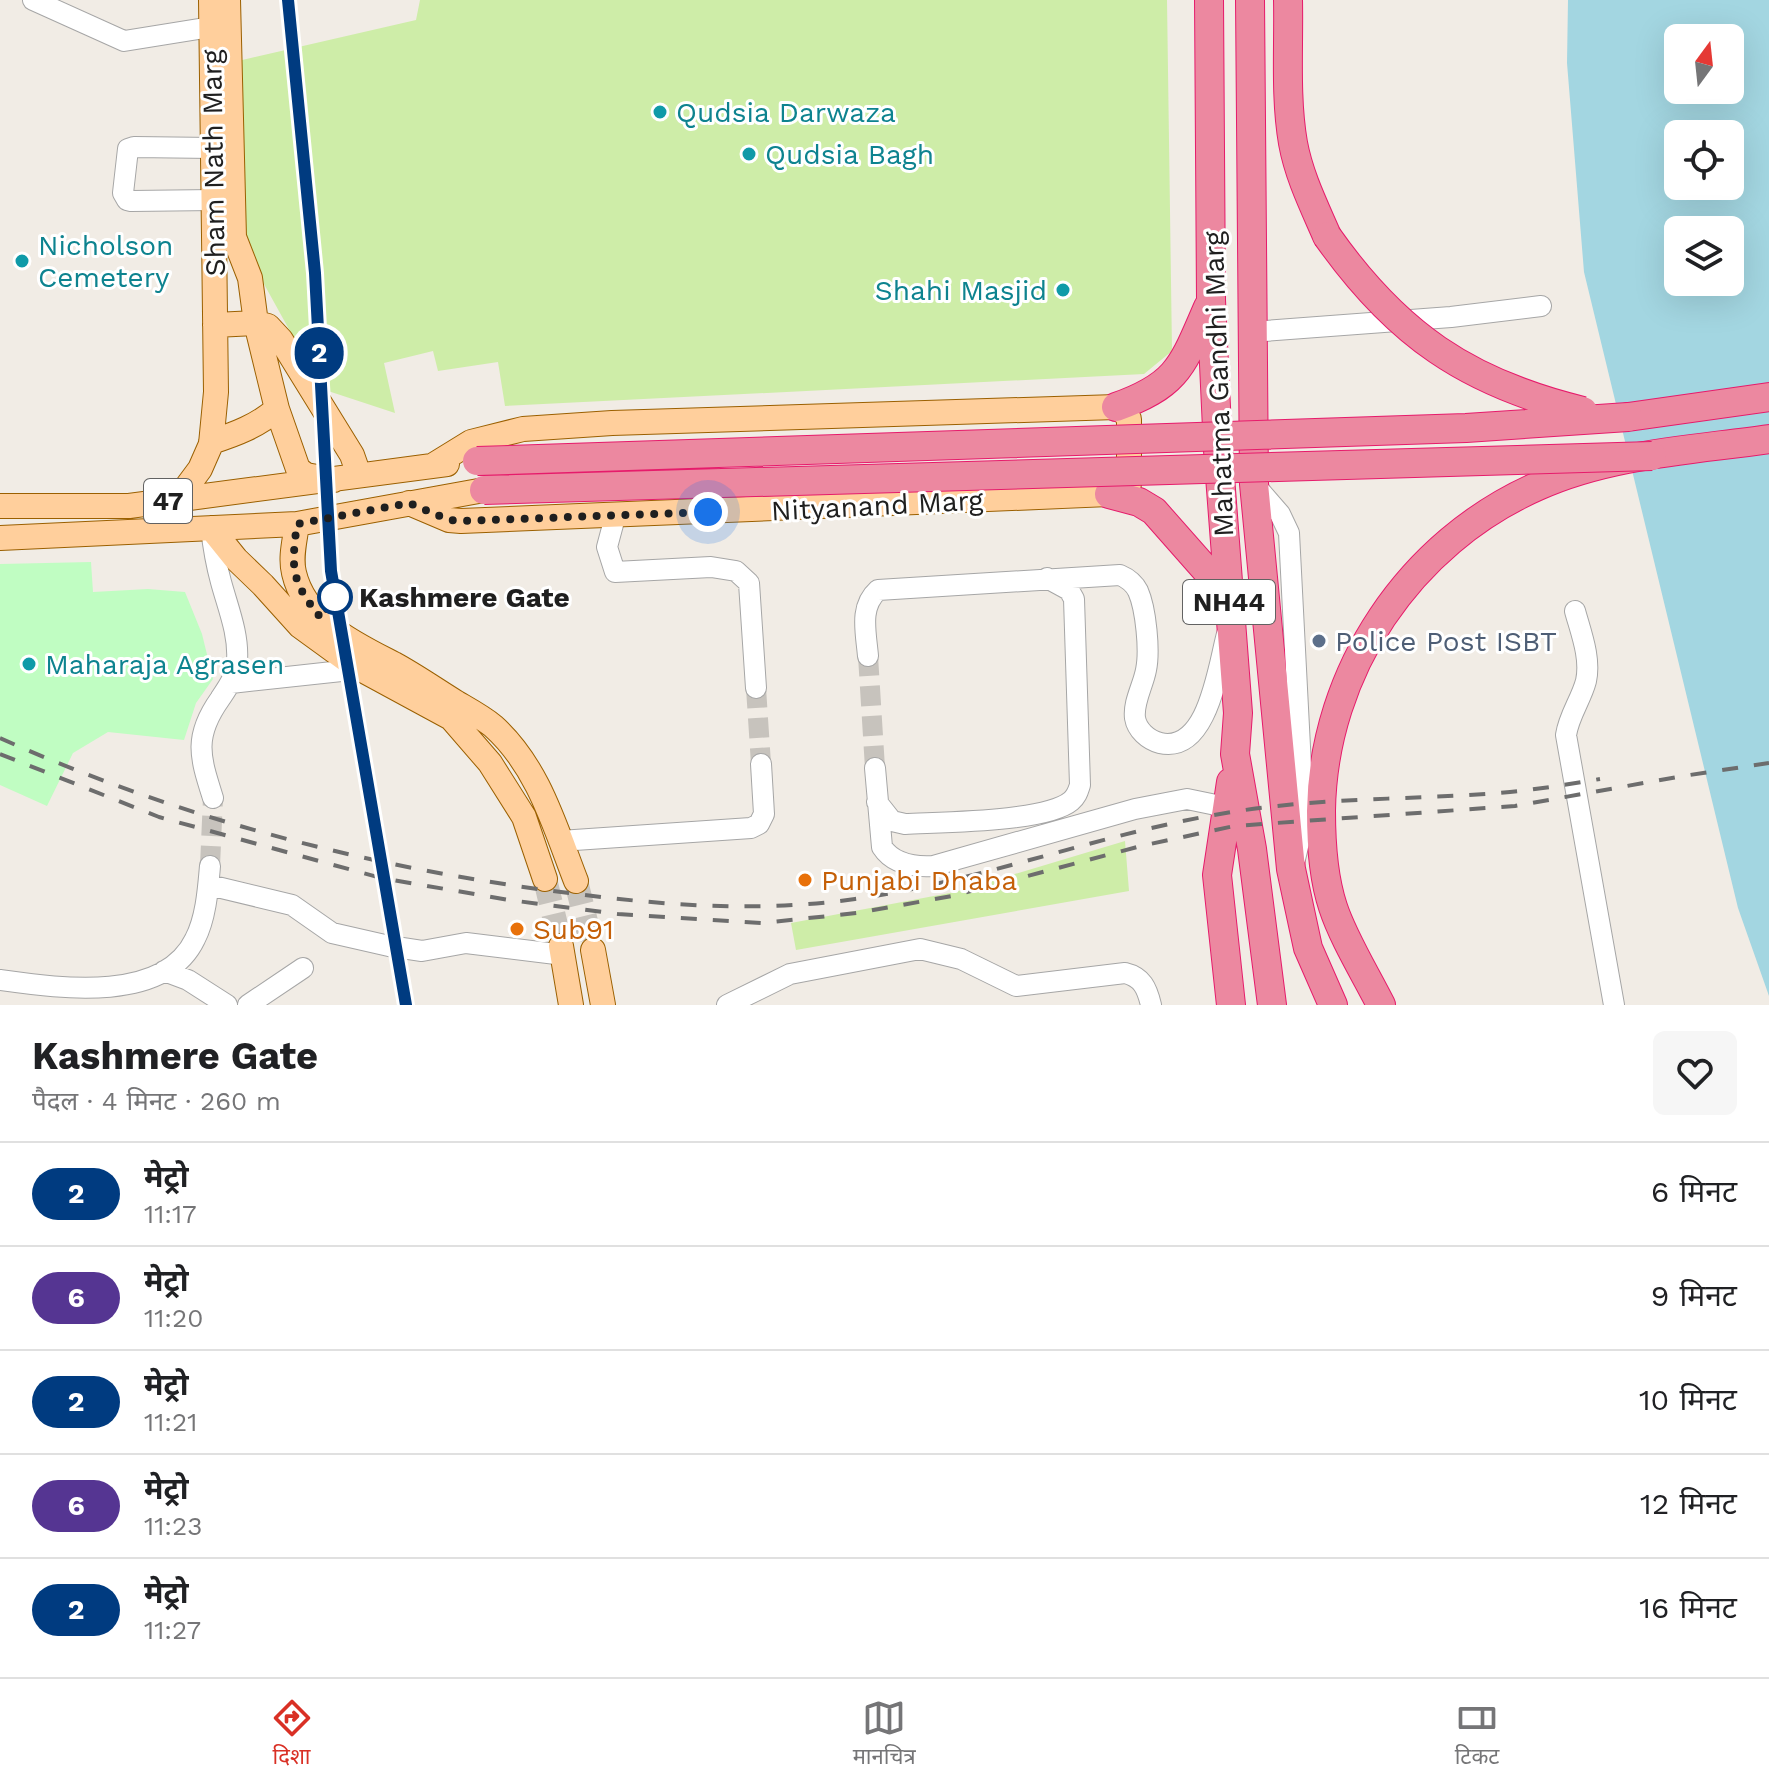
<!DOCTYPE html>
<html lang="hi">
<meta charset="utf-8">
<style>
body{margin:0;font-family:"Work Sans","Noto Sans Devanagari",sans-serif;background:#f6f6f6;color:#202124;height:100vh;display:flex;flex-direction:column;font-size:30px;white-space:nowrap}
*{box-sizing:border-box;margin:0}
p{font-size:26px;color:#757577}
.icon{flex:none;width:44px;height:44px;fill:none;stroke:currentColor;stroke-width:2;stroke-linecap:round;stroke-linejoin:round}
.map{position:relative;height:1005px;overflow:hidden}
.drawer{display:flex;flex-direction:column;background:#fff;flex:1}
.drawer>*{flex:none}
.badge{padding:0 16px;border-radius:26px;font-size:28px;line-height:52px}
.needle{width:52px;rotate:15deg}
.buttons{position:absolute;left:1664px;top:24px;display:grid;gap:16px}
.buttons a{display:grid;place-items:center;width:80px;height:80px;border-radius:12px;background:#fff;box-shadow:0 8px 32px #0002;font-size:40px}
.you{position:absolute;width:40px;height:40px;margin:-20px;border:6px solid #fff;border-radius:50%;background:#1a73e8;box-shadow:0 0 0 12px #1a73e833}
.map>.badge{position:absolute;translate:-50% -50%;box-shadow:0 0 0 4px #fff}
.round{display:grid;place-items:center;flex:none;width:84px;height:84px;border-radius:12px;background:#f6f6f6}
.summary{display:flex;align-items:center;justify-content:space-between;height:136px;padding:0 32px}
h1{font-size:38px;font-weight:700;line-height:60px}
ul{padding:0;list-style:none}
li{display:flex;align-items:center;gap:24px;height:104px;padding:0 32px;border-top:2px solid #e0e0e0}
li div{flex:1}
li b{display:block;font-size:30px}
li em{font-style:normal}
li .badge{min-width:88px;font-weight:700;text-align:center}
.dock{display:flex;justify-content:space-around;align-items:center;height:112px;border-top:2px solid #e0e0e0;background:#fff;font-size:22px;color:#757577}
.dock a{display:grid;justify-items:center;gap:4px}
.dock .on{color:#d93025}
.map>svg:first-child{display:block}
.grass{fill:#ceeda8}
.park{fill:#c0fdc2}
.water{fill:#a3d6e1;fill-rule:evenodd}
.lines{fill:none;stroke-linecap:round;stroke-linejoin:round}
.minor-tunnel{stroke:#c7c3bd;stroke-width:20;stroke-dasharray:20 10;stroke-linecap:butt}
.major-tunnel{stroke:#c7c3bd;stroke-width:24;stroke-dasharray:24 12;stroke-linecap:butt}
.minor-casing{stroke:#a6a6a6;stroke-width:22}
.major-casing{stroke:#9b6000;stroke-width:26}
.highway-casing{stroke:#e61b6b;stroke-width:30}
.minor{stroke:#fff;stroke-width:20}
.major{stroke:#ffcf9c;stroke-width:24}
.highway{stroke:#ec88a0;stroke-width:28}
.rail{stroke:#6d6d6d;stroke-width:4;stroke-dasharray:16 16;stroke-linecap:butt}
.highway-bridge-casing{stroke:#e61b6b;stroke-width:30;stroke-linecap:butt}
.highway-bridge{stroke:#ec88a0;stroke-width:28}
.line-casing{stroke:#fff;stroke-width:18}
.line{stroke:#003b80;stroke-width:12}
.walk{stroke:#1f1f1f;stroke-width:8;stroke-dasharray:0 14.4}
.culture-dot{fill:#0f9aa8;stroke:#fff;stroke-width:3}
.stop-dot{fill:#fff;stroke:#003b80;stroke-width:4}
.service-dot{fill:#5c6f8a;stroke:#fff;stroke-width:3}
.food-dot{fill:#e8710a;stroke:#fff;stroke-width:3}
.labels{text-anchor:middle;stroke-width:6;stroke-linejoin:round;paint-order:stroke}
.shield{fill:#fff;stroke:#626262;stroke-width:2}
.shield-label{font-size:26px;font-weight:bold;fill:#1f1f1f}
.culture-label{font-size:28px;fill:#0d838f;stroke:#fff;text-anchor:start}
.street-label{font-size:28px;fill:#1f1f1f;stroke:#fff}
.stop-label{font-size:28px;font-weight:bold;fill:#1f1f1f;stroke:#fff;text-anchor:start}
.service-label{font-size:28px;fill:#4e5e75;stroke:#fff;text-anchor:start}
.food-label{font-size:28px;fill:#c56008;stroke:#fff;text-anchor:start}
</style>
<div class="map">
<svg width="1769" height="1005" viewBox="0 0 1769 1005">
<rect width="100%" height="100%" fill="#f1ece5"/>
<path class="grass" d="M420,0H1167L1172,351L1144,374L505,406L498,362L438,371L433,351L384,363L395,413L322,389L243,246L238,61L416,20Z
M1125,841L1129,891L796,950L791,923L955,892Z"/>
<path class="park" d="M91,562L93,592L148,589L185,592L202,634L213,679L196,703L184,740L108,732L73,753L47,806L0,785V564Z"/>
<path class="water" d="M1568,0H1769V996L1738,908L1584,272L1567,63ZM1678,38H1730V90H1678ZM1678,134H1730V186H1678ZM1678,230H1730V282H1678Z"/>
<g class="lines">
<path class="minor-tunnel" d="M868,656L875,768
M756,688L761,764
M210,866L213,798"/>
<path class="major-tunnel" d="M545,879L561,946
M576,881L593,950"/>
<g class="minor-casing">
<path id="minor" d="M33,0L124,41L211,27
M213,148L134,147L128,149L123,193L127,200L131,201L214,200
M1251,332L1451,317L1541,306
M1254,484L1280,514L1289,533L1303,805L1302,830L1295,859
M615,517L607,547L615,572L711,567L736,571L749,583L756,688
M211,528C213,546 216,564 221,582C228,608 239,634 237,661C236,676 228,687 220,699C193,737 200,757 213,798
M1575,611C1581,633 1591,658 1586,681C1581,700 1569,715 1566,735L1614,1005
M868,656C866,632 859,607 878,590L1120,575C1127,578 1134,583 1138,591C1146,609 1150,651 1146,670C1143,686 1133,702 1135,718C1137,730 1148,740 1160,743C1208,754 1218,667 1227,634
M231,683L360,669
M875,768L882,847C893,864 915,867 933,866L1135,809L1187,799L1216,805L1227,816
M877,802L892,821L905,824C942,822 1046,822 1071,801C1077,796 1078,791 1080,785L1074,599L1069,590L1047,578
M560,841L751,828L759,824L764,814L761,764
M209,885L292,905L332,933L389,946L422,951L466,943L564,955
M164,971L188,980L227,1005
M0,980C58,988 164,1004 195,939C206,918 208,889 210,866
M248,1005L303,968
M727,1005L790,974L920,949L961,959L1016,986L1125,973C1142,977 1147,988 1151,1005"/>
</g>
<g class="major-casing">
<path id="major" d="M228,0L234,237L250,278L256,323L277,409L298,469L306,475L334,480
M215,325L256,323L268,326L281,340L352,455L359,475
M211,442C236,434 257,426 277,409
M177,500L200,469L211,444L216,392L211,0
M409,503L449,520L461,521L1109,494L1125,491L1129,484V419L1125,413L1116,407L612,423L523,429L471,442L432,466
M0,506H129L447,464
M297,524C295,540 290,557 294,573C305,621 355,644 394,664C416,676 436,690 457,703C469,710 482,717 493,726C538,766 555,827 576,881
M211,528L236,559L263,585L300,626L355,666L451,718L490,763L524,817L545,879
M0,538L297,524L484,490
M561,946L571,1005
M593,950L603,1005"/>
</g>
<g class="highway-casing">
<path id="highway" d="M1209,0L1211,300L1218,450L1238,713L1235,754L1252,849L1272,1005
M1250,0L1254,484L1291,869L1308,948L1333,1005
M1288,0C1289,47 1285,97 1293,143C1299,176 1314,206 1327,236
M1116,407C1179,385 1183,364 1208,307
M1628,417L1769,397
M1109,494L1139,502L1154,511L1229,596
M1231,782L1217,875L1231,1005
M1381,1005C1366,975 1343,938 1333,907C1323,877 1321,842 1321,811C1323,671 1410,542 1538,486C1609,454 1692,450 1769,439"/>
</g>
<use href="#minor" class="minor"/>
<use href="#major" class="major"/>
<use href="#highway" class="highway"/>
<path class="rail" d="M0,738C175,817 370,868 561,892C659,905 756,913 855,899C983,881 1104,832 1232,812C1323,797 1418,800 1510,792C1540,789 1570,784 1600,779
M0,754L159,817L381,878L509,900L618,914L762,923L857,913L952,896L1141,846L1234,826L1515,806L1683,776L1769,763"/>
<g class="highway-bridge-casing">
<path id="highway-bridge" d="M1327,236C1396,334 1467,383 1583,411
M477,461L1466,428L1628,417
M484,490L1652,456"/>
</g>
<use href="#highway-bridge" class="highway-bridge"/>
</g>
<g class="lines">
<g class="line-casing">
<path id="line" d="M288,0L315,273L331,571L406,1005"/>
</g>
<use href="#line" class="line"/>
<path class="walk" d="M335,597L321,618C291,581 291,570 297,524L409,503L449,520L461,521L708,512"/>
</g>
<g class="culture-dot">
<circle cx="660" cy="112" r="8"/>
<circle cx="749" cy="154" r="8"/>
<circle cx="22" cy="261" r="8"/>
<circle cx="1063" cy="290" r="8"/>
<circle cx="29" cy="664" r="8"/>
</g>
<circle class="stop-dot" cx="335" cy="597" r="16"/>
<circle class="service-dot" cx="1319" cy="641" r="8"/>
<g class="food-dot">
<circle cx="805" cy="880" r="8"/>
<circle cx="517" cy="929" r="8"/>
</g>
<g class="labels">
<g class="shield">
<rect x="144" y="479" width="48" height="44" rx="6"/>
<rect x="1183" y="580" width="92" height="44" rx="6"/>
</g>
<g class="shield-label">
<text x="168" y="510">47</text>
<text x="1229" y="611">NH44</text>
</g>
<g class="culture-label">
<text x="676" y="122">Qudsia Darwaza</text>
<text x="765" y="164">Qudsia Bagh</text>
<text x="38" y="255">Nicholson<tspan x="38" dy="32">Cemetery</tspan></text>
<text x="1047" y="300" text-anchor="end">Shahi Masjid</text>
<text x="45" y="674">Maharaja Agrasen</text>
</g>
<g class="street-label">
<text transform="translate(213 163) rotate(-91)" y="10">Sham Nath Marg</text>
<text transform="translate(1218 384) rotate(-92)" y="10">Mahatma Gandhi Marg</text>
<text transform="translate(877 505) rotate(-3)" y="10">Nityanand Marg</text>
</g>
<g class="stop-label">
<text x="359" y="607">Kashmere Gate</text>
</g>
<g class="service-label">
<text x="1335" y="651">Police Post ISBT</text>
</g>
<g class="food-label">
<text x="821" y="890">Punjabi Dhaba</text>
<text x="533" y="939">Sub91</text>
</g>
</g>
</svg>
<div class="buttons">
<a><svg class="needle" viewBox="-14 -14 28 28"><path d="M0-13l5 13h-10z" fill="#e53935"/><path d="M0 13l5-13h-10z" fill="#757577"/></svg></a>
<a><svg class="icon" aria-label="locate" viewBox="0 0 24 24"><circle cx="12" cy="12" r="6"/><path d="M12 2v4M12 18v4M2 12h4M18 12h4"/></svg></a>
<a><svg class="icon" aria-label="layers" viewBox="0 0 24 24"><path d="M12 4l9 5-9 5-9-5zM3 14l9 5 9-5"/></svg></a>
</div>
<div class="you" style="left:708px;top:512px"></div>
<b class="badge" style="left:319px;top:353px;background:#003b80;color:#fff">2</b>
</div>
<section class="drawer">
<div class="summary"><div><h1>Kashmere Gate</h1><p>पैदल · 4 मिनट · 260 m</p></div><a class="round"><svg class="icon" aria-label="heart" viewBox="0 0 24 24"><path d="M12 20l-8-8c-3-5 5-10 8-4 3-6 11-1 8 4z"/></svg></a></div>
<ul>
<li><span class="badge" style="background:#003b80;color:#fff">2</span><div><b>मेट्रो</b><p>11:17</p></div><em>6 मिनट</em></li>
<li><span class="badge" style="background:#553592;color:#fff">6</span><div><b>मेट्रो</b><p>11:20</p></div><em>9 मिनट</em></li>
<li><span class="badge" style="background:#003b80;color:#fff">2</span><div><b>मेट्रो</b><p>11:21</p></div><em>10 मिनट</em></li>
<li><span class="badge" style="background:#553592;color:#fff">6</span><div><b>मेट्रो</b><p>11:23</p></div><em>12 मिनट</em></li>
<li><span class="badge" style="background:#003b80;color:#fff">2</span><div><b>मेट्रो</b><p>11:27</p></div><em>16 मिनट</em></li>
</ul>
</section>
<nav class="dock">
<a class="on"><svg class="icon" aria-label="directions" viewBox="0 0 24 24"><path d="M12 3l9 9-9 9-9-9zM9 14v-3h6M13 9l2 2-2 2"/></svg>दिशा</a>
<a><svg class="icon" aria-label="map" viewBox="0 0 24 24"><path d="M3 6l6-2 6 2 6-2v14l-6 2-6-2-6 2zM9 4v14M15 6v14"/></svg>मानचित्र</a>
<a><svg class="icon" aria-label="tickets" viewBox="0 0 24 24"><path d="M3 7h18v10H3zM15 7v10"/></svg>टिकट</a>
</nav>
